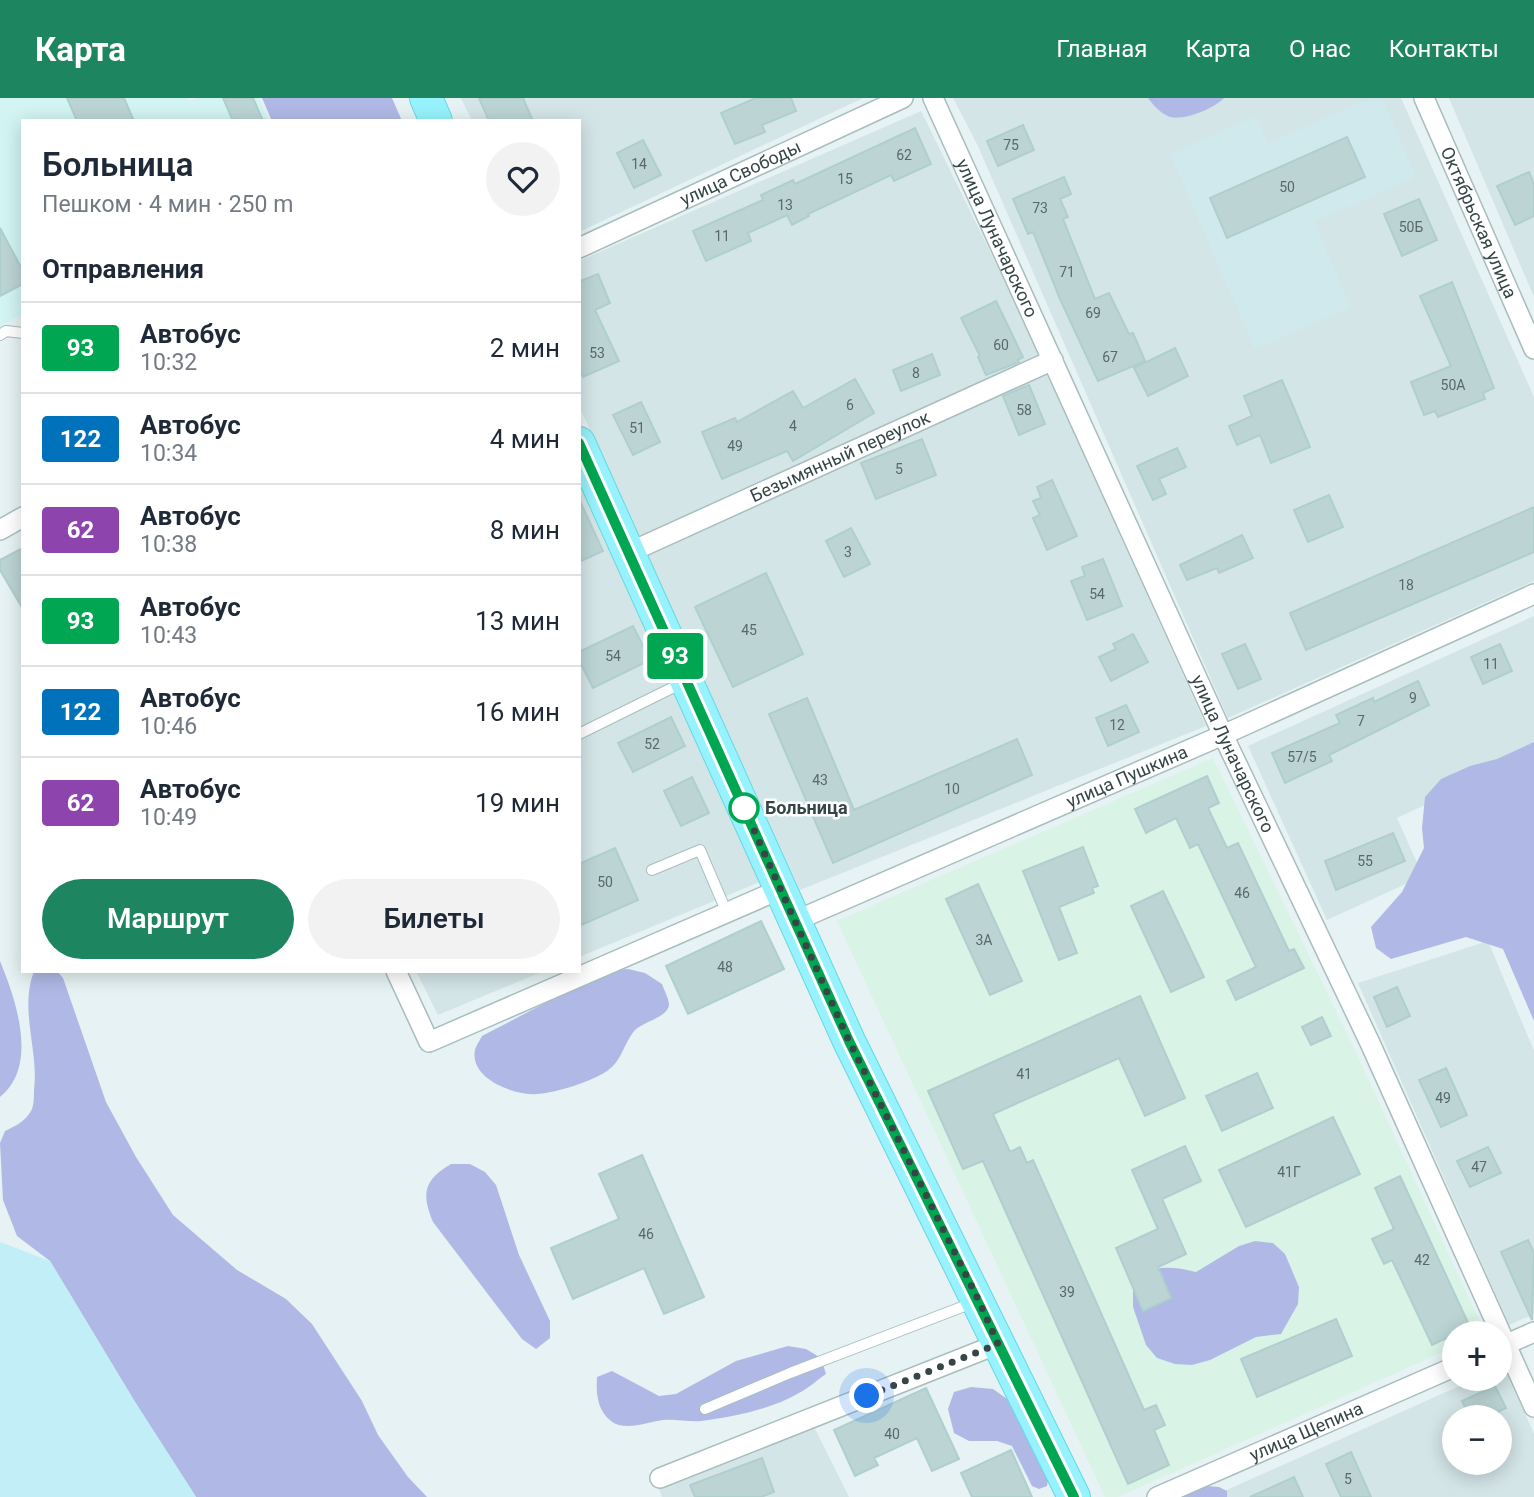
<!DOCTYPE html>
<html lang="ru">
<meta charset="utf-8">
<style>
body{margin:0;font-family:Roboto,sans-serif;background:#f2f2f3;color:#1f2937;height:100vh;display:flex;flex-direction:column;font-size:26px;white-space:nowrap}
*{box-sizing:border-box;margin:0}
p{font-size:23px;color:#747a83}
.icon{flex:none;width:38px;height:38px;fill:none;stroke:currentColor;stroke-width:2;stroke-linecap:round;stroke-linejoin:round}
.map{position:relative;flex:1;overflow:hidden}
.sheet{position:absolute;left:21px;top:21px;width:560px;height:854px;display:flex;flex-direction:column;background:#fff;border-radius:0px;box-shadow:0 4px 18px #0003}
.sheet>*{flex:none}
.badge{padding:0 14px;border-radius:5px;font-size:24px;line-height:46px}
.tools{position:absolute;left:1442px;top:1223px;display:grid;gap:14px}
.tools a{display:grid;place-items:center;width:70px;height:70px;border-radius:50%;background:#fff;box-shadow:0 4px 18px #0003;font-size:35px}
.you{position:absolute;width:35px;height:35px;margin:-18px;border:5px solid #fff;border-radius:50%;background:#1a73e8;box-shadow:0 0 0 10px #1a73e833}
.map>.badge{position:absolute;translate:-50% -50%;box-shadow:0 0 0 4px #fff}
h2{padding:0 21px;font-size:26px;line-height:63px}
.round{display:grid;place-items:center;flex:none;width:74px;height:74px;border-radius:37px;background:#f2f2f3}
.summary{display:flex;align-items:center;justify-content:space-between;height:119px;padding:0 21px}
h1{font-size:33px;font-weight:600;line-height:52px}
.action{display:flex;gap:14px;margin-top:auto;padding:14px 21px}
.action a{flex:1;height:80px;border-radius:42px;background:#1d855f;color:#fff;font-size:28px;font-weight:600;line-height:80px;text-align:center}
.action a+a{background:#f2f2f3;color:#1f2937}
ul{padding:0;list-style:none}
li{display:flex;align-items:center;gap:21px;height:91px;padding:0 21px;border-top:2px solid #e0e1e3}
li div{flex:1}
li b{display:block;font-size:26px}
li em{font-style:normal}
li .badge{min-width:77px;font-weight:700;text-align:center}
header{display:flex;align-items:center;gap:42px;box-sizing:border-box;height:98px;padding:0 35px;background:#1d855f;color:#fff}
header strong{font-size:33px}
nav{display:flex;gap:38px;margin-inline-start:auto;font-size:24px}
.map>svg:first-child{display:block}
.residential{fill:#d4e5e7;fill-rule:evenodd}
.commercial{fill:#d2f4f3}
.education{fill:#d0e9ec}
.medical{fill:#daf3e7}
.green{fill:#b0b9e6}
.sand{fill:#c2eef7}
.building{fill:#bcd4d4;stroke:#afcfce;stroke-width:2}
.lines{fill:none;stroke-linecap:round;stroke-linejoin:round}
.service-casing{stroke:#a9bdbe;stroke-width:12}
.minor-casing{stroke:#a9bdbe;stroke-width:22}
.primary-casing{stroke:#66d7e1;stroke-width:34}
.service{stroke:#fff;stroke-width:10}
.minor{stroke:#fff;stroke-width:19}
.primary{stroke:#96f2fc;stroke-width:32}
.line-casing{stroke:#fff;stroke-width:16}
.line{stroke:#00a651;stroke-width:10}
.walk{stroke:#364545;stroke-width:7;stroke-dasharray:0 12.6}
.stop-dot{fill:#fff;stroke:#00a651;stroke-width:3.5}
.labels{text-anchor:middle;stroke-width:5;stroke-linejoin:round;paint-order:stroke}
.number-label{font-size:14px;fill:#586969}
.street-label{font-size:18px;fill:#364545;stroke:#fff}
.stop-label{font-size:18px;font-weight:bold;fill:#364545;stroke:#fff;text-anchor:start}
</style>
<header>
<strong>Карта</strong>
<nav><a>Главная</a><a>Карта</a><a>О нас</a><a>Контакты</a></nav>
</header>
<div class="map">
<svg width="1534" height="1399" viewBox="0 0 1534 1399">
<rect width="100%" height="100%" fill="#e6f2f3"/>
<path class="residential" d="M461,0H863L579,134V23H472Z
M953,0H1401L1534,299V483L1228,620L977,46Z
M1449,0H1534V199Z
M921,13L1010,194L1206,628L800,792L579,308V163Z
M579,363L767,781L579,859Z
M1534,518V656L1397,720L1423,778L1327,822L1248,648Z
M1488,843L1534,953V1216L1509,1227L1358,885Z
M416,873H544L438,917Z
M1504,1268L1534,1336V1399H1211L1475,1281H1500V1270ZM1454,1320H1500V1365H1454Z
M812,1325L849,1399H662L658,1389Z"/>
<path class="commercial" d="M0,0H188L190,3L198,0H259L268,23H23V216L0,228Z"/>
<path class="education" d="M1371,0H1382L1416,79L1314,124L1351,209L1255,251L1170,56L1255,18L1268,45Z"/>
<path class="medical" d="M1213,660L1353,948L1485,1235L1454,1236V1249L1118,1399H1105L837,823Z"/>
<path class="green" d="M262,0H392L402,23H272Z
M1148,0H1224C1215,10 1184,23 1170,19C1160,15 1154,8 1148,0Z
M1534,644V923L1503,851L1466,839L1391,861L1376,850L1371,829L1402,794L1424,750L1422,730L1425,699L1441,681L1470,668L1497,661Z
M0,863C16,902 39,968 0,999Z
M628,871L645,875L662,886C664,892 669,901 669,907C668,919 643,924 635,932C623,946 622,965 604,975C586,985 559,994 538,996C515,998 469,981 475,952C476,948 480,942 482,938L595,879L611,872Z
M34,873H57L63,880L106,1004L136,1059L173,1117L237,1172L286,1201L312,1226L362,1303L378,1337L408,1379L427,1399H196L135,1304L50,1163L17,1138L3,1102L0,1045L5,1033C15,1028 25,1024 31,1013C34,1008 34,999 34,992C39,952 19,912 34,873Z
M451,1066H470L485,1074L496,1087L519,1157L550,1223V1240L536,1251L522,1241L433,1124C421,1095 424,1082 451,1066Z
M1255,1143L1273,1145L1285,1156L1299,1189L1298,1206L1281,1236L1256,1239L1210,1262L1192,1267L1175,1266L1157,1260L1146,1247L1133,1209V1190L1141,1174C1161,1168 1176,1169 1196,1174L1239,1148Z
M788,1248L806,1251L821,1260L826,1276C817,1282 809,1290 799,1295C772,1311 733,1319 701,1323C688,1324 676,1321 663,1322C647,1324 625,1334 611,1323C597,1312 596,1295 597,1279L612,1273L659,1298L676,1296L736,1263Z
M971,1289L993,1291L1013,1305L1049,1377L1047,1388L1039,1391L1032,1388L1012,1348L997,1343H969L954,1335L948,1311L954,1294Z
M1206,1388L1219,1389L1227,1393V1399H1177L1184,1394Z"/>
<path class="sand" d="M0,1144L50,1163L135,1304L196,1399H0Z"/>
<path class="building" d="M67,0H124L134,23H77Z
M223,0H253L263,23H233Z
M479,0H523L533,23H489Z
M756,0H791L796,13L762,27L765,34L735,46L721,15Z
M1023,27L1034,52L998,68L987,43Z
M915,30L931,66L894,83L891,77L808,116L809,118L792,127L787,117L748,135L751,143L706,163L693,133L763,102L761,97L793,82L795,86Z
M1347,39L1365,79L1227,140L1210,100Z
M643,42L661,77L634,90L617,55Z
M1529,74L1534,86V118L1515,127L1497,88Z
M1064,79L1071,96L1060,101L1068,119L1063,121L1095,201L1109,195L1129,236L1133,235L1145,263L1098,283L1060,201L1033,134L1028,136L1013,101Z
M1419,101L1437,142L1402,158L1384,116Z
M0,130L23,173V186L0,198Z
M598,176L610,205L595,212L619,263L583,279L579,271V178L581,183Z
M1452,184L1494,290L1483,295L1485,301L1438,319L1435,313L1424,317L1411,284L1451,268L1420,198Z
M996,203L1023,259L1018,262L1019,264L986,277L978,259L980,258L961,220Z
M1175,250L1188,278L1148,298L1134,270Z
M932,256L940,277L901,293L893,272Z
M855,281L874,315L793,363L787,353L722,381L702,334L735,320L737,324L793,293L803,310Z
M1282,282L1310,349L1271,365L1260,337L1237,347L1229,328L1252,318L1244,298Z
M1029,287L1045,326L1019,337L1003,298Z
M641,304L660,344L633,357L613,317Z
M922,341L936,377L876,401L861,365Z
M1177,350L1186,369L1159,381L1166,396L1153,402L1137,368Z
M1052,382L1077,438L1047,452L1033,420L1040,417L1033,403L1041,400L1037,389Z
M1329,397L1343,429L1308,444L1294,412Z
M579,401L603,453L579,464Z
M1534,409V454L1306,552L1290,515Z
M851,430L870,466L844,479L826,443Z
M1242,437L1253,460L1219,475L1217,470L1187,482L1180,467Z
M23,450V511L0,472V462Z
M1103,461L1122,508L1087,522L1071,483L1085,478L1082,469Z
M766,475L803,556L733,589L695,509Z
M633,528L650,562L593,590L579,562V554Z
M1133,536L1148,564L1111,583L1099,559L1116,551L1113,546Z
M1245,546L1261,581L1238,591L1222,556Z
M1500,546L1512,573L1483,586L1471,559Z
M1418,583L1429,607L1329,657L1332,663L1285,685L1272,655L1340,625L1336,617L1373,600L1374,604Z
M807,600L854,712L1017,641L1032,677L833,765L769,616Z
M1126,607L1139,634L1108,648L1096,620Z
M671,619L685,648L633,674L618,645Z
M1207,678L1219,705L1208,710L1227,750L1238,745L1289,853L1294,851L1304,870L1236,902L1227,883L1256,869L1198,746L1190,750L1176,720L1146,735L1135,711Z
M692,679L709,715L681,728L664,693Z
M1393,735L1405,763L1336,792L1325,763Z
M1083,749L1098,788L1092,790L1094,795L1059,809L1077,855L1059,862L1023,773Z
M615,750L638,802L579,828V766Z
M978,786L1022,883L990,897L946,801Z
M1163,793L1204,879L1171,894L1131,808Z
M761,823L784,871L688,916L666,868Z
M1397,889L1410,918L1387,929L1374,899Z
M1140,898L1185,1000L1145,1018L1119,960L993,1016L1010,1054L1020,1049L1027,1065L1033,1062L1144,1312L1156,1307L1165,1327L1154,1332L1169,1367L1128,1386L983,1063L963,1071L928,993Z
M1322,919L1331,938L1311,947L1302,929Z
M1446,970L1467,1017L1441,1029L1419,982Z
M1257,975L1273,1010L1222,1033L1206,998Z
M1333,1019L1360,1076L1246,1129L1219,1072Z
M1185,1048L1201,1083L1162,1101L1186,1156L1158,1169L1171,1200L1143,1213L1116,1150L1158,1131L1132,1072Z
M1488,1049L1501,1075L1470,1089L1457,1063Z
M642,1057L704,1199L664,1216L644,1170L573,1201L551,1150L619,1121L599,1076Z
M1400,1078L1470,1229L1432,1247L1392,1162L1384,1166L1372,1141L1394,1131L1375,1090Z
M1528,1142L1534,1155L1532,1222L1501,1154Z
M1336,1221L1352,1258L1257,1299L1241,1261Z
M1495,1288L1506,1310L1484,1320H1470L1462,1303Z
M926,1290L959,1361L932,1373L917,1340L874,1360L878,1367L855,1378L834,1332Z
M1011,1352L1032,1399H972L961,1375Z
M1351,1354L1371,1399H1341L1326,1366Z
M762,1360L774,1394L761,1399H695L690,1387Z
M1294,1379L1303,1399H1250Z"/>
<g class="lines">
<g class="service-casing">
<path id="service" d="M0,237L6,233L23,235
M579,636L682,585
M652,772L700,752L727,815
M705,1311L790,1275L975,1204"/>
</g>
<g class="minor-casing">
<g id="minor">
<path id="s1" d="M933,0L1223,637L1370,945L1534,1309"/>
<path id="s2" d="M1424,0L1534,251"/>
<path id="s3" d="M579,150L903,0"/>
<path d="M0,432L23,419"/>
<path id="s4" d="M628,455L1053,262"/>
<path id="s5" d="M795,823L1223,637L1534,496"/>
<path d="M396,873L429,944L781,791"/>
<path d="M1500,1249L1534,1234"/>
<path d="M660,1380L998,1246"/>
<path id="s6" d="M1157,1399L1454,1269"/>
</g>
</g>
<g class="primary-casing">
<path id="primary" d="M426,0L436,23
M579,345L849,943L1074,1399"/>
</g>
<use href="#service" class="service"/>
<use href="#minor" class="minor"/>
<use href="#primary" class="primary"/>
</g>
<g class="lines">
<g class="line-casing">
<path id="line" d="M579,345L849,943L1074,1399"/>
</g>
<use href="#line" class="line"/>
<path class="walk" d="M744,710L849,943L979,1203L998,1246L867,1298"/>
</g>
<circle class="stop-dot" cx="744" cy="710" r="14"/>
<g class="labels">
<g class="number-label">
<text x="1011" y="52">75</text>
<text x="904" y="62">62</text>
<text x="639" y="71">14</text>
<text x="845" y="86">15</text>
<text x="1287" y="94">50</text>
<text x="785" y="112">13</text>
<text x="1040" y="115">73</text>
<text x="1411" y="134">50Б</text>
<text x="722" y="143">11</text>
<text x="1067" y="179">71</text>
<text x="1093" y="220">69</text>
<text x="1001" y="252">60</text>
<text x="597" y="260">53</text>
<text x="1110" y="264">67</text>
<text x="916" y="280">8</text>
<text x="1453" y="292">50А</text>
<text x="850" y="312">6</text>
<text x="1024" y="317">58</text>
<text x="793" y="333">4</text>
<text x="637" y="335">51</text>
<text x="735" y="353">49</text>
<text x="899" y="376">5</text>
<text x="848" y="459">3</text>
<text x="1406" y="492">18</text>
<text x="1097" y="501">54</text>
<text x="749" y="537">45</text>
<text x="613" y="563">54</text>
<text x="1491" y="571">11</text>
<text x="1413" y="605">9</text>
<text x="1361" y="628">7</text>
<text x="1117" y="632">12</text>
<text x="652" y="651">52</text>
<text x="1302" y="664">57/5</text>
<text x="820" y="687">43</text>
<text x="952" y="696">10</text>
<text x="1365" y="768">55</text>
<text x="605" y="789">50</text>
<text x="1242" y="800">46</text>
<text x="984" y="847">3А</text>
<text x="725" y="874">48</text>
<text x="1024" y="981">41</text>
<text x="1443" y="1005">49</text>
<text x="1479" y="1074">47</text>
<text x="1289" y="1079">41Г</text>
<text x="646" y="1141">46</text>
<text x="1422" y="1167">42</text>
<text x="1067" y="1199">39</text>
<text x="892" y="1341">40</text>
<text x="1348" y="1386">5</text>
</g>
<g class="street-label">
<text dy="6" stroke="none"><textPath href="#s3" startOffset="178">улица Свободы</textPath></text>
<text dy="6" stroke="none"><textPath href="#s2" startOffset="136">Октябрьская улица</textPath></text>
<text dy="6" stroke="none"><textPath href="#s1" startOffset="154">улица Луначарского</textPath></text>
<text dy="6" stroke="none"><textPath href="#s4" startOffset="233">Безымянный переулок</textPath></text>
<text dy="6" stroke="none"><textPath href="#s1" startOffset="721">улица Луначарского</textPath></text>
<text dy="6" stroke="none"><textPath href="#s5" startOffset="362">улица Пушкина</textPath></text>
<text dy="6" stroke="none"><textPath href="#s6" startOffset="163">улица Щепина</textPath></text>
</g>
<g class="stop-label">
<text x="765" y="716">Больница</text>
</g>
</g>
</svg>
<div class="tools">
<a>+</a>
<a>−</a>
</div>
<div class="you" style="left:867px;top:1298px"></div>
<b class="badge" style="left:675px;top:558px;background:#00a651;color:#fff">93</b>
<section class="sheet">
<div class="summary"><div><h1>Больница</h1><p>Пешком · 4 мин · 250 m</p></div><a class="round"><svg class="icon" aria-label="heart" viewBox="0 0 24 24"><path d="M12 20l-8-8c-3-5 5-10 8-4 3-6 11-1 8 4z"/></svg></a></div>
<h2>Отправления</h2>
<ul>
<li><span class="badge" style="background:#00a651;color:#fff">93</span><div><b>Автобус</b><p>10:32</p></div><em>2 мин</em></li>
<li><span class="badge" style="background:#0072bc;color:#fff">122</span><div><b>Автобус</b><p>10:34</p></div><em>4 мин</em></li>
<li><span class="badge" style="background:#8e44ad;color:#fff">62</span><div><b>Автобус</b><p>10:38</p></div><em>8 мин</em></li>
<li><span class="badge" style="background:#00a651;color:#fff">93</span><div><b>Автобус</b><p>10:43</p></div><em>13 мин</em></li>
<li><span class="badge" style="background:#0072bc;color:#fff">122</span><div><b>Автобус</b><p>10:46</p></div><em>16 мин</em></li>
<li><span class="badge" style="background:#8e44ad;color:#fff">62</span><div><b>Автобус</b><p>10:49</p></div><em>19 мин</em></li>
</ul>
<div class="action"><a>Маршрут</a><a>Билеты</a></div>
</section>
</div>
